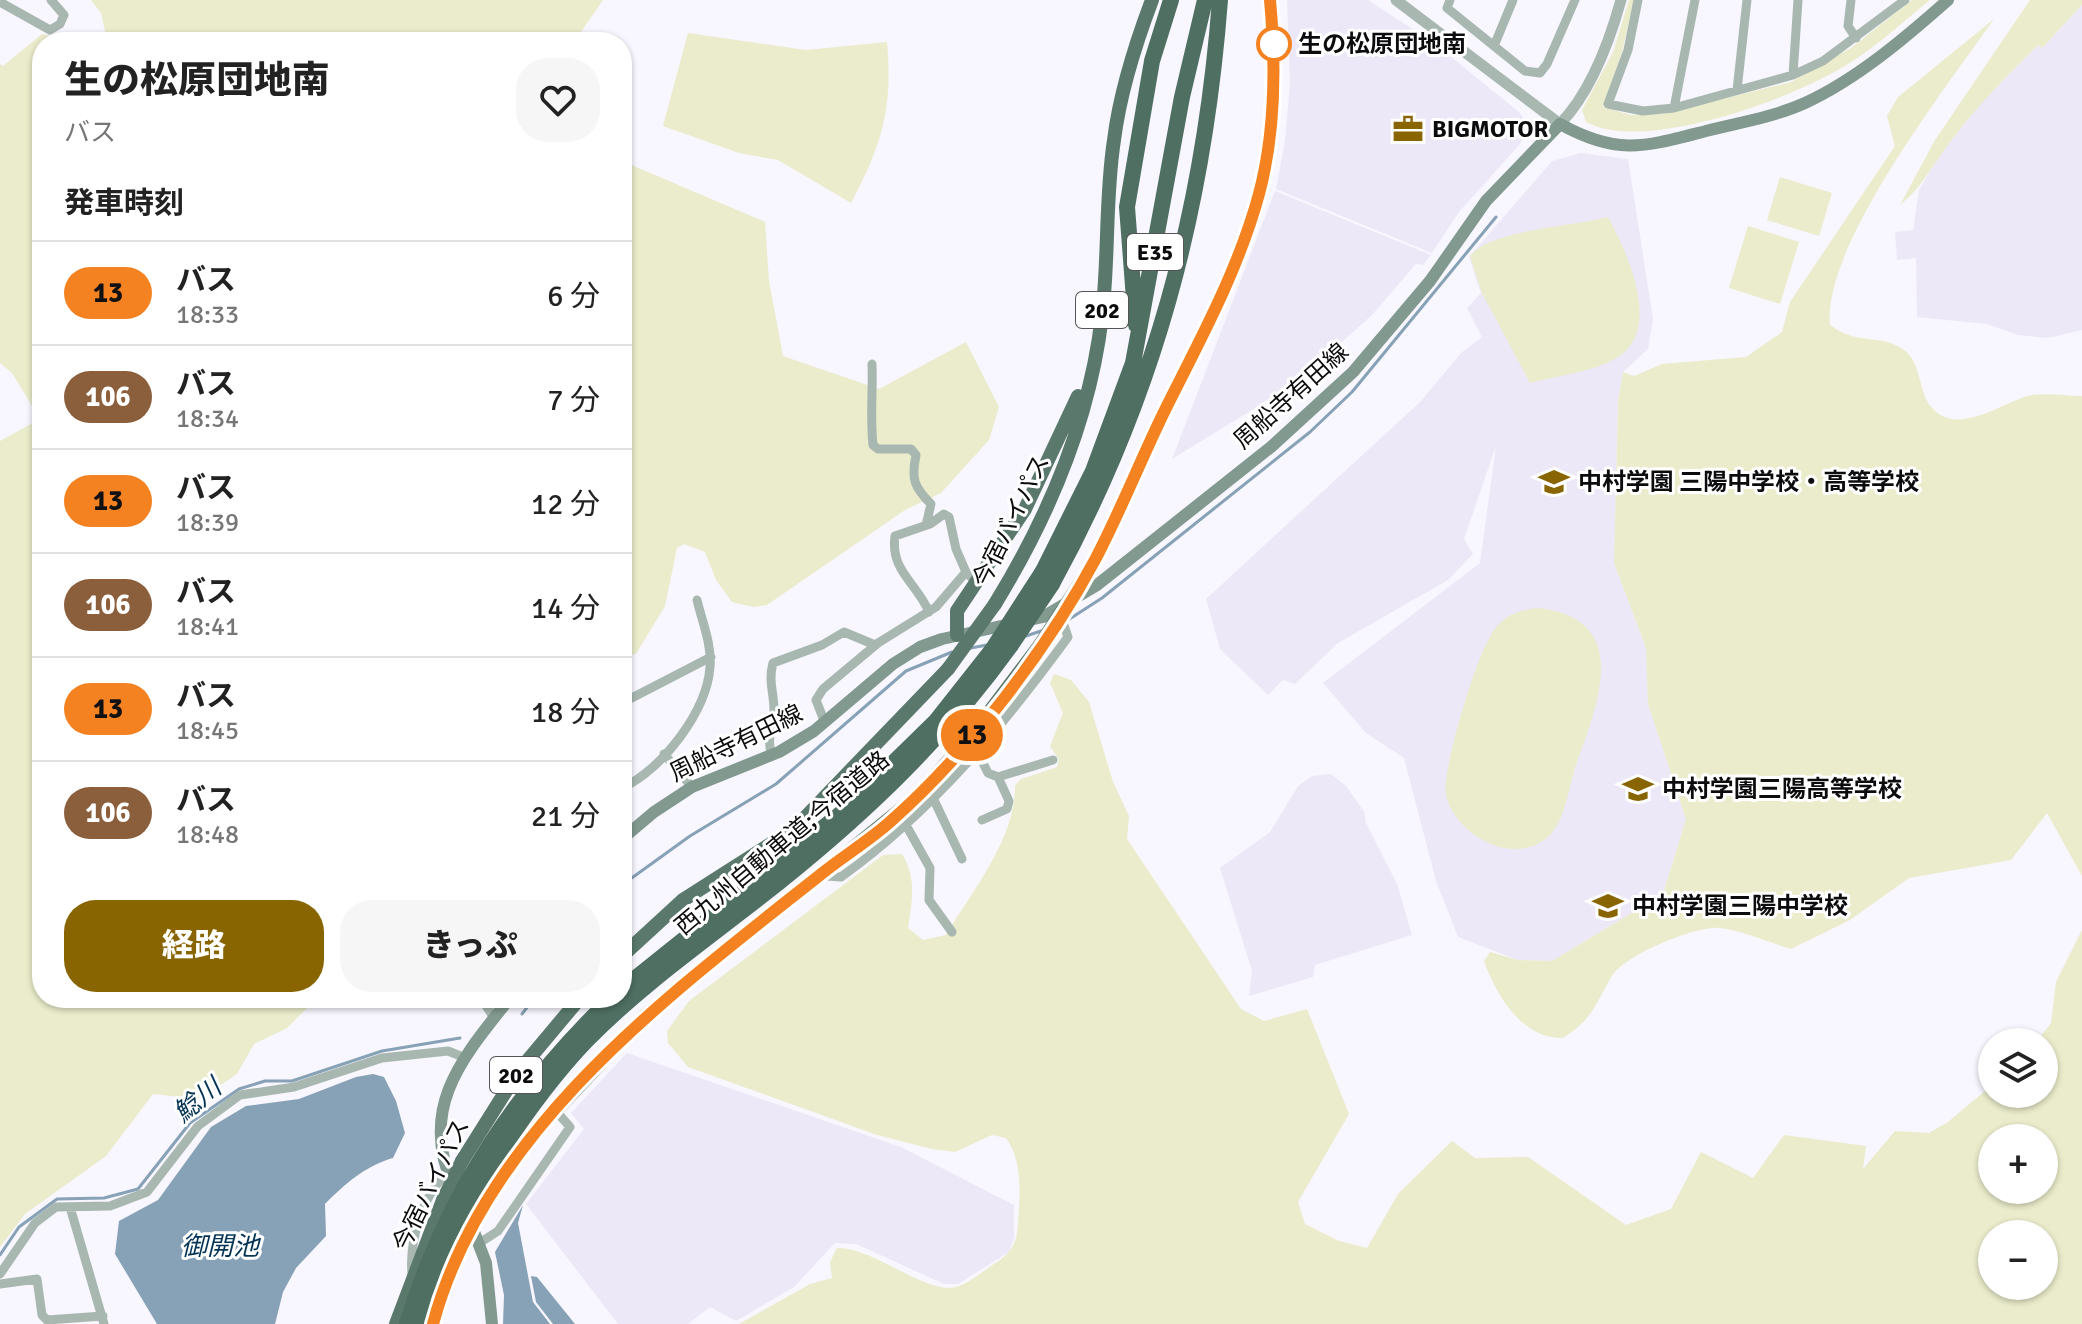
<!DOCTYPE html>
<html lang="ja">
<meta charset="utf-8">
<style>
body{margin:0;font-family:Signika,"Noto Sans JP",sans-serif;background:#f6f6f6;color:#222;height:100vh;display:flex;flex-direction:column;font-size:30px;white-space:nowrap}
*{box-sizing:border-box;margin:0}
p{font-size:26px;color:#767676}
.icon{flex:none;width:44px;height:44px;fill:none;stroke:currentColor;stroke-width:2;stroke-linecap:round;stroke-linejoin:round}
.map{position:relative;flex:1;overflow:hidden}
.sheet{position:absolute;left:32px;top:32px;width:600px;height:976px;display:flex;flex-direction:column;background:#fff;border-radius:32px;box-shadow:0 2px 6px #0004}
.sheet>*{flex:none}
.badge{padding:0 16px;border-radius:26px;font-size:28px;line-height:52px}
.buttons{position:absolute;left:1978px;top:1028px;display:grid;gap:16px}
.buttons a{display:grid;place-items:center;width:80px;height:80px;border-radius:50%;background:#fff;box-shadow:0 2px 6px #0004;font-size:40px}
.map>.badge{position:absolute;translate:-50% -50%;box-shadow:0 0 0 4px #fff}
h2{padding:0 32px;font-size:30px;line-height:72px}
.round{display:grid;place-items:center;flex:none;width:84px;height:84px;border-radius:32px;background:#f6f6f6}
.overview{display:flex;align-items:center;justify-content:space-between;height:136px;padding:0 32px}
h1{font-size:38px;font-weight:800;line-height:60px}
.action{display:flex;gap:16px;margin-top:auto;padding:16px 32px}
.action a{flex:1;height:92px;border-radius:32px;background:#886500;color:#fff;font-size:32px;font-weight:800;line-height:92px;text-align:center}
.action a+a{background:#f6f6f6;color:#222}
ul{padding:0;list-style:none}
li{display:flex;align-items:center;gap:24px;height:104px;padding:0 32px;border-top:2px solid #e0e0e0}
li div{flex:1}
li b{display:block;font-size:30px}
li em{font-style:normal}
li .badge{min-width:88px;font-weight:700;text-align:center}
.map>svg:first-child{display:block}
.built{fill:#ede8f7}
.green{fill:#eaeccb;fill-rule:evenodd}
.water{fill:#87a1b7}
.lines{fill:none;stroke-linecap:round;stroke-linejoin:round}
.stream{stroke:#87a1b7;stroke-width:3}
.minor{stroke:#a8b8b1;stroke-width:9}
.tertiary{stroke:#a8b8b1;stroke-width:11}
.secondary{stroke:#81998f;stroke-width:12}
.trunk{stroke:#5a796c;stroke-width:14}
.motorway{stroke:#4e6f62;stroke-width:16}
.trunk-bridge{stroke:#5a796c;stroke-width:14}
.motorway-bridge{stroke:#4e6f62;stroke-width:16}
.line-casing{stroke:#fff;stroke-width:18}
.line{stroke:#f58220;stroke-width:12}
.stop-dot{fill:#fff;stroke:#f58220;stroke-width:4}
.labels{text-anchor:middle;stroke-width:6;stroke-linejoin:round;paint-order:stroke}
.shield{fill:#fff;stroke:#555556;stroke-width:2}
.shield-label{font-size:22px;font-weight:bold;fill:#0c0c0e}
.stop-label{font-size:24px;font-weight:bold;fill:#0c0c0e;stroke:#fff;text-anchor:start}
.poi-label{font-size:24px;font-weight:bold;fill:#0c0c0e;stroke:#fff;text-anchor:start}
.street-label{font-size:24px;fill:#0c0c0e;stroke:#fff}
.water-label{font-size:26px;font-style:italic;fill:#043454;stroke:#fff}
</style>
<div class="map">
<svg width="2082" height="1324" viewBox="0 0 2082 1324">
<rect width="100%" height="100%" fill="#f8f6fe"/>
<path class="built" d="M1287,0H1368L1434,43L1519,112L1530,126L1520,144L1459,212L1432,253L1276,189L1285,141L1290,82Z
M2082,5V330L2048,338L2018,335L1987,324L1917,317L1916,258L1897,260L1895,232L1913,230L1919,190L1940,154L1979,105L2038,45L2042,48Z
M1581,153L1628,159L1653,319L1648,349L1623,372L1618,400L1614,563L1646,648L1648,704L1686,819L1663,894L1552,961L1518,960L1458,937L1436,881L1404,758L1366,733L1323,683L1480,563L1496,446L1464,539L1473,554L1448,580L1338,643L1295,684L1283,680L1268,695L1220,649L1206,599L1420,402L1461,353L1482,337L1467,308L1481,293L1469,257L1552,161Z
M1275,191L1431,255L1423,265L1416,264L1372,315L1314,367L1252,410L1172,459Z
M1331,774L1346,786L1365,813V821L1397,884L1412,935L1315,965L1313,977L1249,996L1252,971L1220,868L1270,832L1298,786L1312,776Z
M627,1053L901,1147L1014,1205V1238L1009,1252L958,1284H944L856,1244L835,1243L794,1287L736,1321L710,1307L688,1324H618L526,1204L584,1129L571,1113Z"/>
<path class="green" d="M91,0H603L574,42H85L106,36L101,13Z
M1629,0H1634L1622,52L1603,107L1631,115L1662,114L1791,82L1851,48L1912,0H1930C1903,22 1877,46 1848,64C1795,98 1644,154 1586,122L1582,110L1613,52Z
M2030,0H2082V5L2042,48L2038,45C2008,75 1979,104 1954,137C1935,160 1924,186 1900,205L1935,140Z
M1994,19C1948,85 1822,246 1830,325C1857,346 1882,333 1904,350C1923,364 1917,394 1934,410C1961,436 2003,401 2032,395C2048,393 2066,396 2082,396V876L2047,813L2011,860L1909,878L1850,920L1791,949C1771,943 1731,926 1712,928C1688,930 1625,955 1612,976C1595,1004 1594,1018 1563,1038C1522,1039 1496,995 1484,961L1490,952L1518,960L1552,961L1663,894L1686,819L1648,704L1646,648L1614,563L1618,401L1623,372L1634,376L1662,364L1746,357L1782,332L1790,302L1895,146L1887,116L1898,97Z
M688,33L806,50L887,42C893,108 882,145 851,203L778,160L739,153L663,126Z
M42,34L76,42H42V998H317L287,1028L254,1044L237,1074L200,1099L153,1094L106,1156L25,1214L0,1247V441L40,419L12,373L0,363V64L3,66Z
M622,161L765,222L769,281L783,356L879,389L966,342L999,407L989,440L941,493L905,510L767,605L754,607L732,602L716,580L705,552L684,544L677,548L665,606L636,654L622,657Z
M1780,177L1832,193L1819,236L1767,220Z
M1608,217C1628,254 1664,332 1615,359C1591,372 1556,376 1530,383L1482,293L1470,256C1492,229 1572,227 1608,217Z
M1748,226L1799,242L1780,304L1729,288Z
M1540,608C1636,621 1595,709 1575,768C1569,788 1564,822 1549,836C1519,863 1475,844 1455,815C1448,805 1444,794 1446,781C1449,751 1478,647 1497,626C1509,613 1523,609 1540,608Z
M1054,674L1071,680L1089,702L1113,782L1129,816L1127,839L1241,1009L1264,1021L1307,1009L1349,1114L1298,1202L1305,1224L1339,1241L1367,1248L1398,1194L1452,1141L1475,1158L1528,1157L1626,1225L1671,1209L1701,1152L1753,1178L1784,1135L1866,1146L1863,1169L1895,1131L1929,1133L1948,1122L1992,1085V1094H2044V1042H2036L2051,1023L2056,982L2082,930V1324H739L810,1284L832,1278L830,1262L837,1248C875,1247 929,1298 959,1286C970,1282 981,1273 991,1266C1010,1254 1017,1246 1018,1223C1020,1195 1023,1161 1006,1138L992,1135L955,1152L932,1149L877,1135L688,1067L668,1043L667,1031L689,1001L883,855L902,854C917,878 912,901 908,928L923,940L946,935C972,891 1016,839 1015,785L1021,779L1057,767L1059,760L1050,746L1063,713L1050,683ZM1992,1138H2044V1190H1992ZM1992,1234H2044V1286H1992Z"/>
<path class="water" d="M373,1074L384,1077L396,1101L405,1133L393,1158C365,1166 345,1184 325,1204L326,1236L296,1268L283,1292L275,1324H157L115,1254L119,1221L158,1200L211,1127L246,1106L299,1099L356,1077Z
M523,1205L518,1223L533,1302L550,1324H503L504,1295L495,1252Z
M531,1276L537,1277L575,1324H553L536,1302Z"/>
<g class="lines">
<path class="stream" d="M1068,620L1102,598L1310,432L1352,392L1496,217
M1026,636L1041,631
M971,648L987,645
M622,885L690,836L776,784L906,671L952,652
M522,1014L534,998
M0,1255L19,1227L57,1199L104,1198L138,1189L190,1123L239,1089L265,1081H292L382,1051L460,1038"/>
<path class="minor" d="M1450,0L1447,8L1525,71L1540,73L1547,64L1575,0
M1638,0L1628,50L1608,104L1643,111L1674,108L1793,75L1823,61L1905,0
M1851,0L1848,26L1856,38
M0,2L50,30L60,24L64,15L51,0
M1494,46L1513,0
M1793,75L1798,0
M1737,90L1747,0
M1674,108L1695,0
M872,364C873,392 870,418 873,445L878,449H911L916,455C911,479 914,487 931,504L926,525
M929,612C917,583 890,571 895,536L930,524L944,514L949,517L956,549L966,572
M622,703L711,657
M825,723L816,700L823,689L878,643L936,607L966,572L977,583
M977,751L988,773L998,777L1053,760
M664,754L692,787
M772,755C765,736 775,728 774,710C774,693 768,681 773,663L822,645L844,632L875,645
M622,788C662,770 707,711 710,667C712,645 702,621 697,600
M934,800L962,859
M982,820L1007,809L1009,801L998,777
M906,825L930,868L929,900L952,932
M824,871L826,876L841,877C932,812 1003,726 1068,637L1060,614
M481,998L494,1018
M70,1207L104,1324
M481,1242L498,1231L570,1127L555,1110
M0,1274L35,1223L56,1207L110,1206L147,1192L198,1126L240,1095L294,1087L382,1058L448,1051L463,1057
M412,1275C409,1242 422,1195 447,1174
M0,1284L37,1279L42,1315L47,1320L103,1316"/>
<path class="tertiary" d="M1396,0L1560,124C1591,92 1609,43 1621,0"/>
<path class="secondary" d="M622,839L654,812L692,787L779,752L814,731L893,664L920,647L942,639L1043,617L1097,585L1271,447L1353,372L1430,281L1486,201L1560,124C1618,156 1644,147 1706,131C1738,123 1774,117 1805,103C1857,79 1905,38 1948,0
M454,1188C417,1108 463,1057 510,998
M469,1219L486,1263L492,1324"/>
<path class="trunk" d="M1095,560L1240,254L1260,191L1272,128L1275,50L1270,0
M995,604C1049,516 1090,419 1102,316C1109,258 1105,198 1114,140C1120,92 1135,45 1152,0
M957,635V611L1025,509L1078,396
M622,956L683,900L794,829L948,669
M462,1161L518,1072L580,998
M479,1212L531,1137L645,1016L920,794L981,723L1040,645
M396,1324L443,1200
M433,1324L462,1245"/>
<path class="motorway" d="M1136,325L1127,207L1152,61L1171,0
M1043,571L1093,471L1133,363L1182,97L1205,0
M1052,584C1154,398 1204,210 1220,0
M622,989L844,811L936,721L992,650
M478,1187C510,1135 544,1085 586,1041C639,987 700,944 759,898C855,823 940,744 1011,645
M421,1324L436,1277L460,1220"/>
<path class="trunk-bridge" d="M1040,645L1095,560
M948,669L995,604
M443,1200L462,1161
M462,1245L479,1212"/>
<path class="motorway-bridge" d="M1011,645L1052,584
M992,650L1043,571
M460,1220L478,1187
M407,1324C445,1198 517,1089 612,998"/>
</g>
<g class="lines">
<g class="line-casing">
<path id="line" d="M433,1324C485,1130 670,994 820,875C843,856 869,841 891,821C969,752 1047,650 1096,558C1121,510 1141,459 1165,410C1200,340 1238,271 1259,194C1276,131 1276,65 1270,0"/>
</g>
<use href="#line" class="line"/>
</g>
<defs>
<g id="office-bare" transform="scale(2.4)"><path d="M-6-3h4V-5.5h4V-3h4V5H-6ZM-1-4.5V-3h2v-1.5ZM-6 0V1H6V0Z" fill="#886500" stroke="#fff" stroke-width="2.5" paint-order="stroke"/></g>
<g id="school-bare" transform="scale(2.4)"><path d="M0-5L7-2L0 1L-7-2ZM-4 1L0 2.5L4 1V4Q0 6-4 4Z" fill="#886500" stroke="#fff" stroke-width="2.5" paint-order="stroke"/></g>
</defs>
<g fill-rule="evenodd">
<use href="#office-bare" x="1408" y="129"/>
<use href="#school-bare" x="1554" y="482"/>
<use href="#school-bare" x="1638" y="789"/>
<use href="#school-bare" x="1608" y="906"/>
</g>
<circle class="stop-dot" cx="1274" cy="44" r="16"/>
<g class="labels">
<g class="shield">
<rect x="1127" y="234" width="56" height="36" rx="6"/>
<rect x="1076" y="292" width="52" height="36" rx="6"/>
<rect x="490" y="1057" width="52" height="36" rx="6"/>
</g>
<g class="shield-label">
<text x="1155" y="260">E35</text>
<text x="1102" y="318">202</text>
<text x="516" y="1083">202</text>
</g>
<g class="stop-label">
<text x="1298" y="52">生の松原団地南</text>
</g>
<g class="poi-label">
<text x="1432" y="137">BIGMOTOR</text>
<text x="1578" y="490">中村学園 三陽中学校・高等学校</text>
<text x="1662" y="797">中村学園三陽高等学校</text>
<text x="1632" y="914">中村学園三陽中学校</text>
</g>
<g class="street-label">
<text transform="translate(1291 396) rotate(-42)" y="8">周船寺有田線</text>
<text transform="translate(1011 521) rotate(-64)" y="8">今宿バイパス</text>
<text transform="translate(736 743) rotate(-26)" y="8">周船寺有田線</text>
<text transform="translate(782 843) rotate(-40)" y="8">西九州自動車道;今宿道路</text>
<text transform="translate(431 1185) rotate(-64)" y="8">今宿バイパス</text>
</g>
<g class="water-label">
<text transform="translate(197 1100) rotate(-39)" y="9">鯰川</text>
<text x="220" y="1255">御開池</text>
</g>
</g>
</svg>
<div class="buttons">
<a><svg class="icon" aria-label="layers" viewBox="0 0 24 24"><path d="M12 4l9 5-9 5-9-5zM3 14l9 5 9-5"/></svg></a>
<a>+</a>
<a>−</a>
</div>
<b class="badge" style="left:972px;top:735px;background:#f58220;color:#111">13</b>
<section class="sheet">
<div class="overview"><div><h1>生の松原団地南</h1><p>バス</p></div><a class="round"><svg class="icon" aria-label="heart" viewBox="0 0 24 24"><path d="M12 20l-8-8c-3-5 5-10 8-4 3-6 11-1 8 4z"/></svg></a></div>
<h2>発車時刻</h2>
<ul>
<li><span class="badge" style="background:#f58220;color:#111">13</span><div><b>バス</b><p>18:33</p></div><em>6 分</em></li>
<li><span class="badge" style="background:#8b5e3c;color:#fff">106</span><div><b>バス</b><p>18:34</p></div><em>7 分</em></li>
<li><span class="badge" style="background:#f58220;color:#111">13</span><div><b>バス</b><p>18:39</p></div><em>12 分</em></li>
<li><span class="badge" style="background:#8b5e3c;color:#fff">106</span><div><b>バス</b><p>18:41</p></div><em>14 分</em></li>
<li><span class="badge" style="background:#f58220;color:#111">13</span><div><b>バス</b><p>18:45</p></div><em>18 分</em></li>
<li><span class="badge" style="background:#8b5e3c;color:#fff">106</span><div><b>バス</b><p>18:48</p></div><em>21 分</em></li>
</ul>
<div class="action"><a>経路</a><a>きっぷ</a></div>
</section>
</div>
